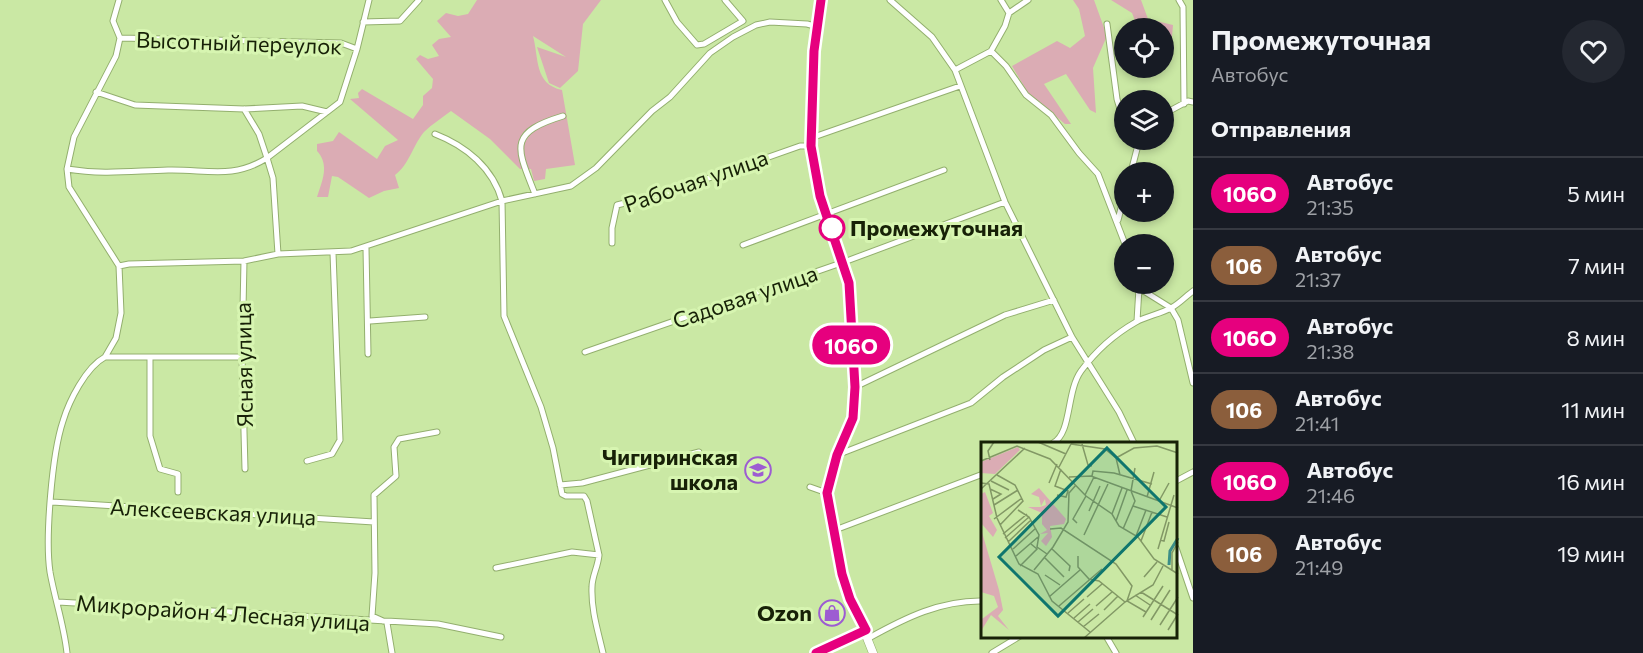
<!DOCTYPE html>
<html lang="ru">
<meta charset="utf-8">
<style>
body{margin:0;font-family:Commissioner,sans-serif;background:#242831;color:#f1f3f6;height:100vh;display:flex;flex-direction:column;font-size:22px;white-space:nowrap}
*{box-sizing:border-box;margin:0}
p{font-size:20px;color:#9ea1a6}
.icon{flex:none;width:33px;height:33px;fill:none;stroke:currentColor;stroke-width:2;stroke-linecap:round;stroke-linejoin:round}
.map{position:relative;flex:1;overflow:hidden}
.panel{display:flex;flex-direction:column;background:#171b24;width:450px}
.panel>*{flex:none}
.badge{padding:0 12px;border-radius:20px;font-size:21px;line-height:39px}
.controls{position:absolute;left:1114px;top:18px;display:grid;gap:12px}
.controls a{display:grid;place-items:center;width:60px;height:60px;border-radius:50%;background:#171b24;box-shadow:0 3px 9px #0003;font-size:30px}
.map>.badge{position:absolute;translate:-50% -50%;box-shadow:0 0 0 3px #fff}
h2{padding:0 18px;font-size:22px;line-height:54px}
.round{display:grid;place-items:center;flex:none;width:63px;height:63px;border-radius:32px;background:#242831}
.headline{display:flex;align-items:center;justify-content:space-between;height:102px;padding:0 18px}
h1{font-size:28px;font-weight:700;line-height:45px}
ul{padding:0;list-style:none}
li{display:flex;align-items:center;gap:18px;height:72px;padding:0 18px;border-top:2px solid #363941}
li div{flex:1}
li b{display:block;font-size:22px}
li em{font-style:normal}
li .badge{min-width:66px;font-weight:700;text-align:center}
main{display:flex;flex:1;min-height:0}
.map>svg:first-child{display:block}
.green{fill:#dbacb4}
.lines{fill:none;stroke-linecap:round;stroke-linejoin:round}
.street-casing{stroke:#93af6e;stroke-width:7}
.secondary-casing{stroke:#93af6e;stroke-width:9}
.street{stroke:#fff;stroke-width:5}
.secondary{stroke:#fff;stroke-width:8}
.line-casing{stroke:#fff;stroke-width:14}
.line{stroke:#e6007e;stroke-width:9}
.stop-dot{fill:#fff;stroke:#e6007e;stroke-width:3}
.labels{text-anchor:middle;stroke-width:6;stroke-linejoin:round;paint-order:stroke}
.street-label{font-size:22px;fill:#172107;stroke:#d7f5b1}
.stop-label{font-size:22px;font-weight:bold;fill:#172107;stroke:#d7f5b1;text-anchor:start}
.poi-label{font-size:22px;font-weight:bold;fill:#172107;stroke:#d7f5b1;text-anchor:end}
.inset-river{fill:none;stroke:#3b8e87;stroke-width:3}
.inset-road{fill:none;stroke:#829865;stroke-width:1.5}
.view{fill:#0f766e;fill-opacity:0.15;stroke:#0f766e;stroke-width:3}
.inset-edge{fill:none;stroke:#172107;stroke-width:3}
</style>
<main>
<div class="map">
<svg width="1193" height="653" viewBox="0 0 1193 653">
<rect width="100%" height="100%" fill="#cae8a4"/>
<path class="green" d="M477,0H601L583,24L578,71L560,88L549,83L537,47L566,57L533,36C539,58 534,84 562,90L575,165L546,169L545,179L534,181L531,169H520L490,139L451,111C442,118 432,124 424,132C413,145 409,165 395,175L399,188L384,191L369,198L338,177L332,176L328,197H317C322,181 330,165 317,151V144L333,141L339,132L377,159L385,146L398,140L350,99L359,98L358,93L362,89L413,119L423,105V96L432,88L433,79L416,59L420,55L428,59L439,56L432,45L439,39L451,37L437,21L446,13L458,16L468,14Z
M1073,0H1094L1107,36L1093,68L1096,113L1090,110L1066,74L1044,84L1071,124H1065L1028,93L1012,66L1057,41L1070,48L1085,36L1079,9Z
M1111,0H1141L1148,19L1173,25L1170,59H1164V28H1138L1132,13Z"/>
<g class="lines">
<g class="street-casing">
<path id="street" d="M665,0L677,22L697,45L704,44L743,21L725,0
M890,0L932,37L955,70L1005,202L1072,337L1119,412L1134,443
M1001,0L1009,13
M1179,0L1183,7L1184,104
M363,22L400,21L419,0
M1107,24L1117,99L1125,126
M120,38L341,43L357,49
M991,51L1005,26L1009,13L1028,0
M955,70L991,51L1006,66L1026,95L1051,115L1079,153L1098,174L1125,244
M96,92L135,105L244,109L302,106L327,112
M1164,114L1188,101L1193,102
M435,134C466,146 493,168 502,201L504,316L541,407L553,448L562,494L566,496H584L587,501L599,555C598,567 592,576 592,587C591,610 598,631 603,653
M811,138L960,86
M67,169C103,175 131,171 168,170C206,169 232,180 267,158L259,134L244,109
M1131,172L1138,145L1142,140
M535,194C517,148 507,133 563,116
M1118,220L1125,193
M612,243V228L617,205L669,192L800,146H811
M743,245L944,170
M366,248L368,354
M278,254L273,178L267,158L340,102L357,49L369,0
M244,261L242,357L245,469
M119,266L129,264L244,261L278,254L351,251L502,201L571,186L596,168L652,111L670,97L710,53L733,37L756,25L770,22L807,24L818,27
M1137,284L1139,288L1171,308L1178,320L1193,383
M370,321L425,317
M1137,321L1139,288
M585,352L844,262L1005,202
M105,357L116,338L121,313L119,266L69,187L67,169L74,137L116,56L120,38L113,21L119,0
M150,358V436L160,469L178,474V492
M855,387L1005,315L1054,300
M1053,443C1072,433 1066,392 1081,371C1095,352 1115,334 1136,322C1147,316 1160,314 1171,308C1179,304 1186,296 1193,291
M837,455L971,403L1003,377L1044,350L1072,337
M307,461L332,454L340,440L333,253
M1176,481L1193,472
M560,485L582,483L699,452
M810,487L827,493
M52,502L374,522
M835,530L983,474
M1176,548L1193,598
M496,568L572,552L599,555
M58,602L438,624L501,637
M383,621L372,616L375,573L374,495L396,476L394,447L399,439L437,432
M387,623L392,653
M1106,636L1116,653
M869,638C905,618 941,600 983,601
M67,653C64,625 55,600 50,572C45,538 52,454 63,421C69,401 86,367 105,357H242
M992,653L1020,636"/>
</g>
<g class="secondary-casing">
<path id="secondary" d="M821,0L814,51L811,146L820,196L849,283L851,359L855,387L853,418L837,455L827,493L842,575L873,653"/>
</g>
<use href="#street" class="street"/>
<use href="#secondary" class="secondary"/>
</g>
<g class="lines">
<g class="line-casing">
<path id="line" d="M816,653L866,630L850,599L842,574L827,493L837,455L853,418L855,387L849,283L820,196L811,146L814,51L821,0"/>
</g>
<use href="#line" class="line"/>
</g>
<defs>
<g id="school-ring" transform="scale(1.35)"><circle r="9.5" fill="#d7f5b1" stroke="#9d5cd2" stroke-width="1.5"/><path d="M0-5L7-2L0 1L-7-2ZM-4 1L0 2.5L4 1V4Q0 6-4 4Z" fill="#9d5cd2"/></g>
<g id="shop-ring" transform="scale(1.35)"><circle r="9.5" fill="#d7f5b1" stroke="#9d5cd2" stroke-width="1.5"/><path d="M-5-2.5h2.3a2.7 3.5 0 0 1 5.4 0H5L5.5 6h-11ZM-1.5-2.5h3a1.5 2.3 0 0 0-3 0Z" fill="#9d5cd2"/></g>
</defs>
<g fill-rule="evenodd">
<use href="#school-ring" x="758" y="470"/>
<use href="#shop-ring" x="832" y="613"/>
</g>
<circle class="stop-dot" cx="832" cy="228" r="12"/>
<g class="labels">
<g class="street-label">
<text transform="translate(239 43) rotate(2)" y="8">Высотный переулок</text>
<text transform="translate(696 181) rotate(-19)" y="8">Рабочая улица</text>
<text transform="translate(745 297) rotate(-19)" y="8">Садовая улица</text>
<text transform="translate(244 365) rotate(-91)" y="8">Ясная улица</text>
<text transform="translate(213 512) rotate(3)" y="8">Алексеевская улица</text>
<text transform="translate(223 613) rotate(4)" y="8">Микрорайон 4 Лесная улица</text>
</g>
<g class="stop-label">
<text x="850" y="236">Промежуточная</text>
</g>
<g class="poi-label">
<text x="738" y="465">Чигиринская<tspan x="738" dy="25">школа</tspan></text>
<text x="812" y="621">Ozon</text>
</g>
</g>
<g transform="translate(981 442)">
<rect width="196" height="196" fill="#cae8a4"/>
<path d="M37,5L39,8L14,32L0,31V20ZM58,46L85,77L83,82L69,84L71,95L65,104L60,99L67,91L59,92L66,88L61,82V71L47,65H59L65,63L64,57L60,64L58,55L50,52ZM4,50L12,71L8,74L16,88L12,95L0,81V52ZM0,87L18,148L22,168L17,174L28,188L10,173L0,189L1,177L17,165L13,154L0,150Z" fill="#dbacb4"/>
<path class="inset-river" d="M188,123L189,109L197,96"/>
<path class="inset-road" d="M57,0L85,12M90,2L124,7L135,16M101,2L107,23L111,24M9,18L7,9L13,0M0,19L36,4L69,17L105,54L131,72L138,84L157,95L173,117L197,132M78,25L90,2M16,33L34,43L42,59L19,83M139,33L135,16L153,6L176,4L197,11M111,34L112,29L133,31L171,42M88,35L110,34L197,66M10,39L28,48M0,41L8,42L16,76L38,122L57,132L71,159L109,190M68,41L76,22M0,47L44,6M9,47L20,52L12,57M76,53L85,55L87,49L74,44L80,27M104,53L113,35M166,55L173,30M178,59L188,41M13,63L37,48M152,64L186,75M37,68L48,75L58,93L56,105L66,112M108,69L119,44M131,72L141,46M13,77L41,56M135,79L146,48M96,81L92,77L105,54M69,87L80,86L135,122L151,144L146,159L165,170M142,87L154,59L150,49L154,26M22,92L46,72M103,93L127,42M155,94L165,68M24,96L48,75M179,98L183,99L188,80M160,99L171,70M27,100L50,78M32,107L55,86M71,107L89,124L88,129M177,107L193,53M35,114L57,95M97,114V125L108,137L118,139L144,160M64,116L83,135M39,124L56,107L50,102M53,128L72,105L87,80L88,51L95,43M191,129V111L197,100M64,133L79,143M163,135L176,120M160,150L197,173M154,153L169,163M68,155L99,128M106,155L121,142M78,164L121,127M115,164L131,150M123,168L137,154M87,171L103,157M162,175L182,144M93,176L109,162M170,178L189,148M97,180L112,167M179,183L197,155M102,185L118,172M187,188L197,172M103,196L144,160L172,143L182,124"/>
<path class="view" d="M126,6L185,65L77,174L18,115Z"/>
<rect width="196" height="196" class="inset-edge"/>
</g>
</svg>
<div class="controls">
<a><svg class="icon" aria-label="locate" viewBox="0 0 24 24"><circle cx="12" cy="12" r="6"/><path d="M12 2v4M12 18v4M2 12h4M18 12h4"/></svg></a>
<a><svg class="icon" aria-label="layers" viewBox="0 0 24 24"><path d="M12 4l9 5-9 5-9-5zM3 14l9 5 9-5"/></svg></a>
<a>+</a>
<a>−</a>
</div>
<b class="badge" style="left:851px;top:345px;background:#e6007e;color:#fff">106О</b>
</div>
<section class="panel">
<div class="headline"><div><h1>Промежуточная</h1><p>Автобус</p></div><a class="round"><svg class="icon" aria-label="heart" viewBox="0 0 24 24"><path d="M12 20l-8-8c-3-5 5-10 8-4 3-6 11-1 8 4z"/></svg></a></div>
<h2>Отправления</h2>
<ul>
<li><span class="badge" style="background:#e6007e;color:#fff">106О</span><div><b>Автобус</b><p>21:35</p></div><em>5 мин</em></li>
<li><span class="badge" style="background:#8b5e3c;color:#fff">106</span><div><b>Автобус</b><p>21:37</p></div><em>7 мин</em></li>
<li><span class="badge" style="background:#e6007e;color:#fff">106О</span><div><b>Автобус</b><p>21:38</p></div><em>8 мин</em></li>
<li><span class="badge" style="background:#8b5e3c;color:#fff">106</span><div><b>Автобус</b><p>21:41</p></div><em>11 мин</em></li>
<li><span class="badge" style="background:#e6007e;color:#fff">106О</span><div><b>Автобус</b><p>21:46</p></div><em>16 мин</em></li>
<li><span class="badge" style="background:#8b5e3c;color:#fff">106</span><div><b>Автобус</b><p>21:49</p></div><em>19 мин</em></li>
</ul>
</section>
</main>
